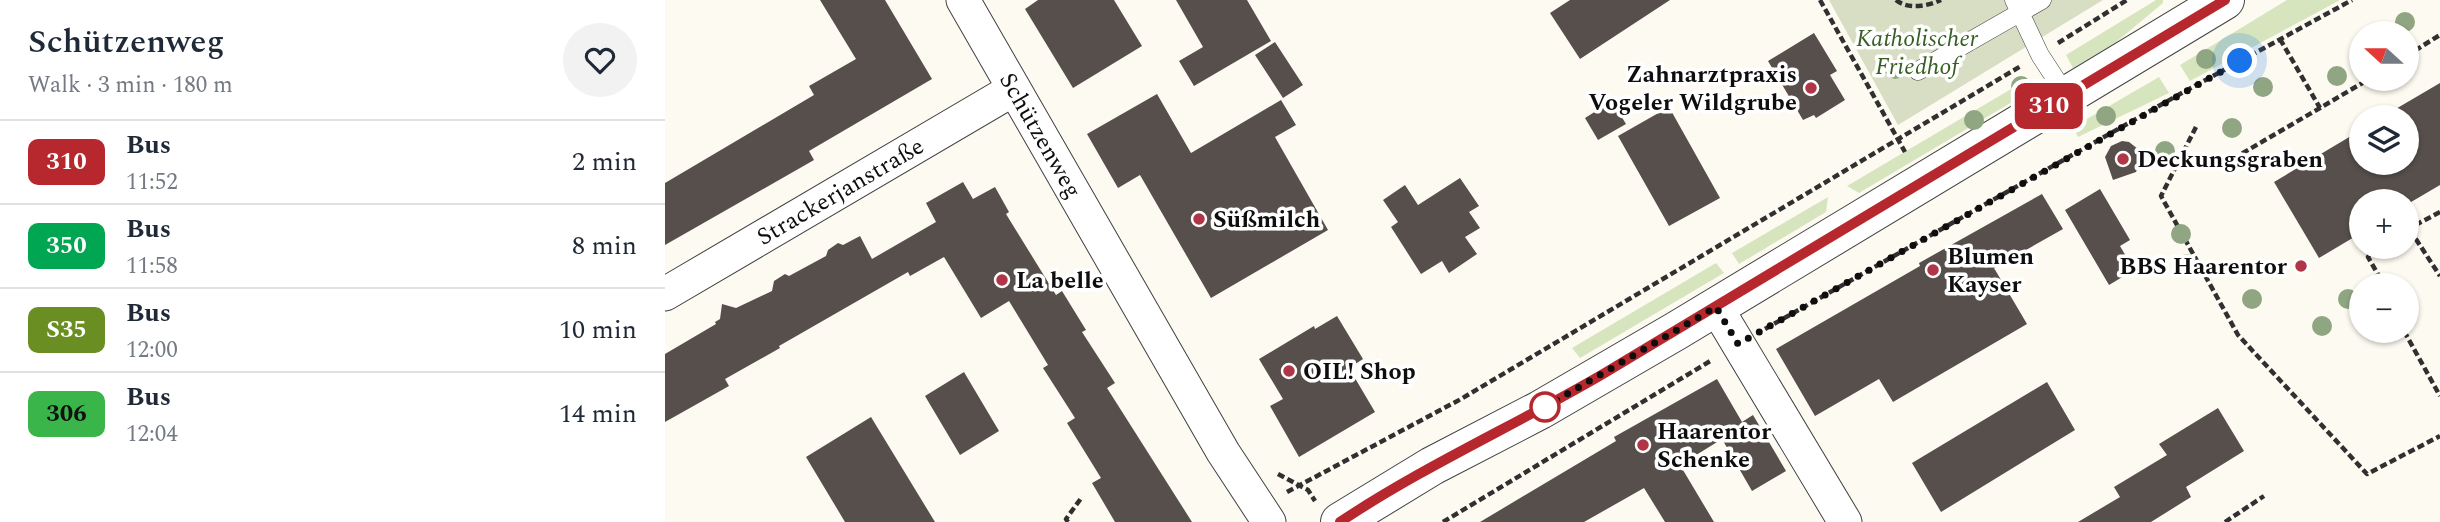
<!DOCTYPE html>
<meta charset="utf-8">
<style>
body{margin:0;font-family:Spectral,serif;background:#f2f2f3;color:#1f2937;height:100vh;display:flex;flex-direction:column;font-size:26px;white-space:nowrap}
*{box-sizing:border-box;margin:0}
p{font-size:23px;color:#747a83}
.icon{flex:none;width:38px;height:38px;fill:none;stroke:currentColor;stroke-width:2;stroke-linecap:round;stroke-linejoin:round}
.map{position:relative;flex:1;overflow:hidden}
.side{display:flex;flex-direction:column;background:#fff;width:665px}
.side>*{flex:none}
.badge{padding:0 14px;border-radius:10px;font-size:24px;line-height:46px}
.needle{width:46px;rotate:291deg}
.controls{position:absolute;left:1684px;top:21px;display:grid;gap:14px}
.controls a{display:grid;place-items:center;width:70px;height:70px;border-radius:50%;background:#fff;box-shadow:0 2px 5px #0004;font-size:35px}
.you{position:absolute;width:35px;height:35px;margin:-18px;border:5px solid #fff;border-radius:50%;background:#1a73e8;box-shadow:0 0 0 10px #1a73e833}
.map>.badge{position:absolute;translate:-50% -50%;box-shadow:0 0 0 4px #fff}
.round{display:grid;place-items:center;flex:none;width:74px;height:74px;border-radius:37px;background:#f2f2f3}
.headline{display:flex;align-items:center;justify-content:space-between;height:119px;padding:0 28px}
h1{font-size:33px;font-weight:600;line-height:52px}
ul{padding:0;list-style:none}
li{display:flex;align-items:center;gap:21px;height:84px;padding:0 28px;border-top:2px solid #e0e1e3}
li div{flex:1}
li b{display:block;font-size:26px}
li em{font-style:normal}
li .badge{min-width:77px;font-weight:700;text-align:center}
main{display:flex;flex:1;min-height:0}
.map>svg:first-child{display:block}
.green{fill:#d6e5be}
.cemetery{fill:#d8dec4}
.building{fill:#564f4c}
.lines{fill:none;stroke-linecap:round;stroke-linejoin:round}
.service-casing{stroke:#414141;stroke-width:19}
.minor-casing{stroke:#414141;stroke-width:35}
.tertiary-casing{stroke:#414141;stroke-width:40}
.path{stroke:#303030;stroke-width:4.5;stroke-dasharray:7 3.5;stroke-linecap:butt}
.service{stroke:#fff;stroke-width:18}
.minor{stroke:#fff;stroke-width:33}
.tertiary{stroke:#fff;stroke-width:38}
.tree{fill:#90a581}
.line-casing{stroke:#fff;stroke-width:16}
.line{stroke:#b7282e;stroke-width:10}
.walk{stroke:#0e0e0e;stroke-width:7;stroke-dasharray:0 12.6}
.poi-dot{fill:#b03546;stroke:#fff;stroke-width:2.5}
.stop-dot{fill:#fff;stroke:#b7282e;stroke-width:3.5}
.labels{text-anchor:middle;stroke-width:7;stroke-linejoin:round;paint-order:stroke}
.park-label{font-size:24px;font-style:italic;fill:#375f25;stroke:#fff}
.poi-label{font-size:24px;font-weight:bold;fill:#0e0e0e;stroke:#fff;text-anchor:start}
.street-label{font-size:24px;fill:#0e0e0e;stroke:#fff}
</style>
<main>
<section class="side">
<div class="headline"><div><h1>Schützenweg</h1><p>Walk · 3 min · 180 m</p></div><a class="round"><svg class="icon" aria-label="heart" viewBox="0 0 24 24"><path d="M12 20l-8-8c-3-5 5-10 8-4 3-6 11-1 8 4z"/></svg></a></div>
<ul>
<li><span class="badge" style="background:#b7282e;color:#fff">310</span><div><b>Bus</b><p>11:52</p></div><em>2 min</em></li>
<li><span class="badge" style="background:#00a651;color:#fff">350</span><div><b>Bus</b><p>11:58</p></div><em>8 min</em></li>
<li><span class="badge" style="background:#6b8e23;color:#fff">S35</span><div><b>Bus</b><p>12:00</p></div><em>10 min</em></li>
<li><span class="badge" style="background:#3ab54a;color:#111">306</span><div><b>Bus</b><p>12:04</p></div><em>14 min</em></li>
</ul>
</section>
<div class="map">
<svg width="1775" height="522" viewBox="0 0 1775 522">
<rect width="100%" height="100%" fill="#fdfaf1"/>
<path class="green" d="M1491,0H1498V3L1450,43L1408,68L1401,55Z
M1622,0H1675L1525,81L1515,65Z
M1494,77L1504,93L1413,137L1408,127Z
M1358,82L1364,92L1194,193L1182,186Z
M1163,197L1161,212L1074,264L1067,253Z
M1051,263L1059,273L915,358L907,348Z"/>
<path class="cemetery" d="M1164,0H1438L1233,125Z"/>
<path class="building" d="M155,0H220L267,79L144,151L149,160L0,245V183L149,95L144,86L191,59Z
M373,0H449L477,46L408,88L360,9Z
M511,0H582L606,41L529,86L514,61L538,47Z
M905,0H1005L915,59L885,13Z
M1149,33L1172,71L1165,75L1180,100L1151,118L1149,115L1138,120L1103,61Z
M610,42L638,85L618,98L590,55Z
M1775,83V185L1741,205V201H1696V233L1654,258L1609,182L1696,130V163H1741V117H1717Z
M492,94L526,153L616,100L631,125L610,137L663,230L546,298L475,175L453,188L422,134Z
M947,101L961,124L933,140L920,118Z
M1004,107L1055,198L1004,226L953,136Z
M1457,141L1464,142L1473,149L1476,161L1471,172L1448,180L1440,157L1446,146Z
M795,178L814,206L804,212L815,228L800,237L812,254L784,273L777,261L756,274L726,227L733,222L718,200L740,185L753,205Z
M298,182L308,199L330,187L344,212L341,214L391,295L397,291L421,330L417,332L450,383L442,388L527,522H450L427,483L436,478L402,423L410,418L378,368L383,365L344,301L316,318L279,257L245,276L243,272L114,346L115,348L60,379L64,386L0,422V354L51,324L50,322L55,319L57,304L71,308L107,291L109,281L120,274L124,276L161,256L163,250L173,243L178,245L195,236L207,259L271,222L261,203Z
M1435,189L1465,240L1455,246L1469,270L1444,285L1400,210Z
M1377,194L1398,229L1329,268L1362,324L1228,402L1214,379L1150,416L1111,349L1255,266L1254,263Z
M672,316L698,359L684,368L710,412L634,457L605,406L618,399L594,359L649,326L650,329Z
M299,372L334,431L295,455L260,396Z
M1052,379L1077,422L1088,415L1121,471L1087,491L1057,439L1015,465L1049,522H1000L979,488L919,522H815L951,441L949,437Z
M1382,382L1410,430L1276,512L1247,463Z
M1553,408L1579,451L1521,487L1526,497L1486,522H1413L1455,497L1449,487L1502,455L1494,444Z
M206,417L270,522H180L141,457Z"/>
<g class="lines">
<g class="service-casing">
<path id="service" d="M1349,0L1375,55L1401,95
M1253,71L1377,0"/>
</g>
<g class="minor-casing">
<g id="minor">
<path id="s1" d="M298,0L558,452L604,522"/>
<path id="s2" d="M0,294L349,89"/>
<path d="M1051,307L1180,522"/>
</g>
</g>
<g class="tertiary-casing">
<path id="tertiary" d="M675,522L767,466L875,410L1011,331L1560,0"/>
</g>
<path class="path" d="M1155,0L1240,152
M1231,0C1243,10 1263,6 1276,0
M1615,39L1655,108L1704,79
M1393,43L1462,0
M1741,56L1775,35
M1531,127L1496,196L1573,335L1702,474L1775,436
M1559,164L1655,108
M1741,230L1775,212
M1745,230L1775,276
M1711,247L1703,257L1719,285
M1100,329L1515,94L1687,0
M1739,331L1775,396
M613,474L643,490L650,501
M622,492L796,399L1356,66
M403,522L401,519L417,497
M778,522L1047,360
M1560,522L1599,496"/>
<use href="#service" class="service"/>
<use href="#minor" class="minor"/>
<use href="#tertiary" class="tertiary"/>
</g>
<g class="tree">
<circle cx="1740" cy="22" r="10"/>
<circle cx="1541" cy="59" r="10"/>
<circle cx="1230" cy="69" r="10"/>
<circle cx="1672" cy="76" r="10"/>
<circle cx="1356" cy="86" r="10"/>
<circle cx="1598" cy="87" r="10"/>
<circle cx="1441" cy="116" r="10"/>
<circle cx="1309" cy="120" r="10"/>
<circle cx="1567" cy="128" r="10"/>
<circle cx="1500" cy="151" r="10"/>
<circle cx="1516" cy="234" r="10"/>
<circle cx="1522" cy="264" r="10"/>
<circle cx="1587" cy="299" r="10"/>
<circle cx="1683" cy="299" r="10"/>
<circle cx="1657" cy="326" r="10"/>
</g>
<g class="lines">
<g class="line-casing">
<path id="line" d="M675,522C759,466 851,425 938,374C1146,250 1352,124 1560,0"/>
</g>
<use href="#line" class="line"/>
<path class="walk" d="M880,407L875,410L1051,307L1073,344L1575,61"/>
</g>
<g class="poi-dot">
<circle cx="1146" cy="88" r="7"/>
<circle cx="1458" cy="159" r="7"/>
<circle cx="534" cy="219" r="7"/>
<circle cx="1636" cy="266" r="7"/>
<circle cx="1268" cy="270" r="7"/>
<circle cx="337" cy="280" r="7"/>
<circle cx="624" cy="371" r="7"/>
<circle cx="978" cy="445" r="7"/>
</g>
<circle class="stop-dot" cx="880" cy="407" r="14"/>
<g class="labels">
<g class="park-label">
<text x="1252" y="46">Katholischer<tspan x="1252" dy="28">Friedhof</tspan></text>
</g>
<g class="poi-label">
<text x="1132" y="82" text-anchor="end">Zahnarztpraxis<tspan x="1132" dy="28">Vogeler Wildgrube</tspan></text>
<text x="1472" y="167">Deckungsgraben</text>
<text x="548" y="227">Süßmilch</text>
<text x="1282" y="264">Blumen<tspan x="1282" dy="28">Kayser</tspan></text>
<text x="1622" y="274" text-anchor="end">BBS Haarentor</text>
<text x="351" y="288">La belle</text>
<text x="638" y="379">OIL! Shop</text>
<text x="992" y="439">Haarentor<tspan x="992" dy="28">Schenke</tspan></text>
</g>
<g class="street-label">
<text dy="8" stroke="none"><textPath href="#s1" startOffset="156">Schützenweg</textPath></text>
<text dy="8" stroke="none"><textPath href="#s2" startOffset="203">Strackerjanstraße</textPath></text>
</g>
</g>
</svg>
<div class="controls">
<a><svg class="needle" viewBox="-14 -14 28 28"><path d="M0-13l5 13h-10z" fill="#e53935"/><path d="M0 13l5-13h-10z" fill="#747a83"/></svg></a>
<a><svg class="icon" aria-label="layers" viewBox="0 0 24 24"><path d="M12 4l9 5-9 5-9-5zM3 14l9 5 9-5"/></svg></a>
<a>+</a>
<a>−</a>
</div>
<div class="you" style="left:1575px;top:61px"></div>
<b class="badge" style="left:1384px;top:106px;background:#b7282e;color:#fff">310</b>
</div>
</main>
